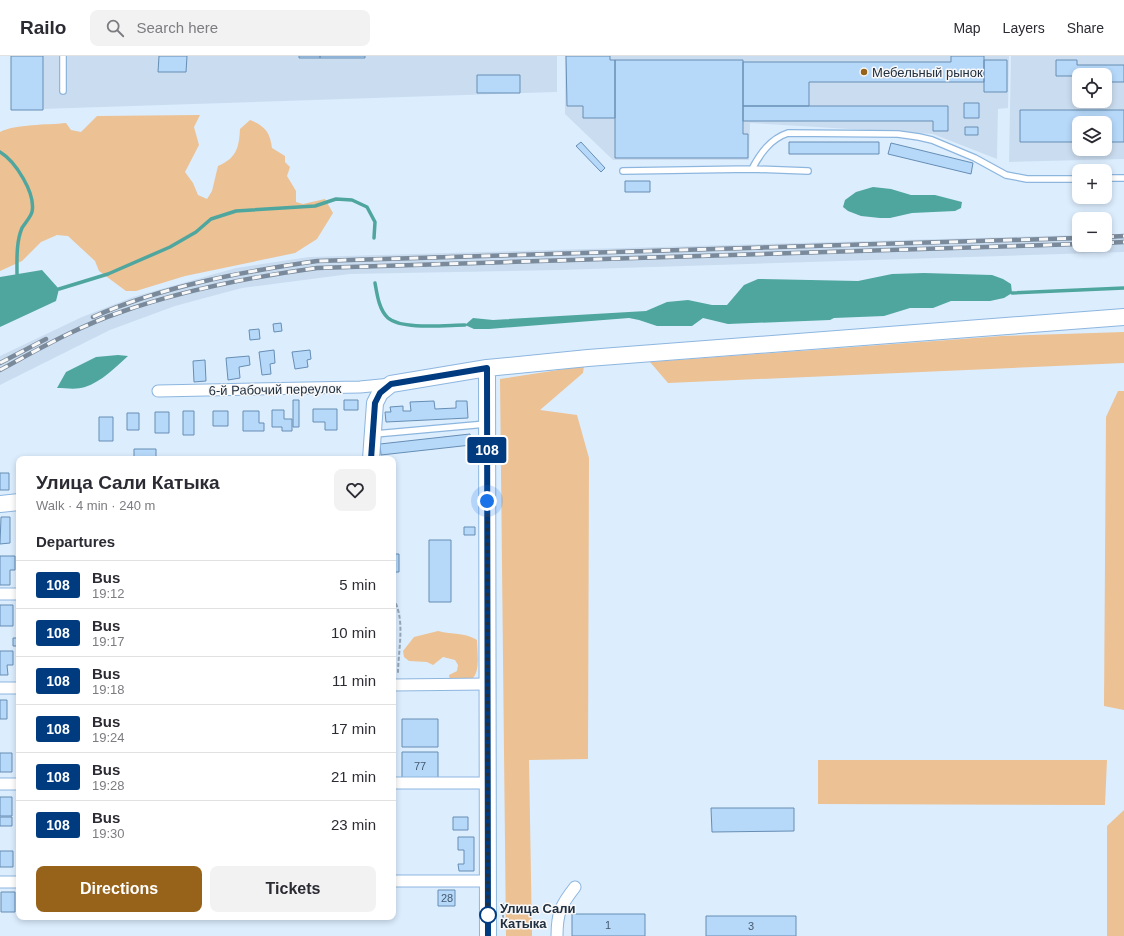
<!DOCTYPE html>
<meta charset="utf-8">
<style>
body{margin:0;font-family:Arial,sans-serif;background:#f2f2f3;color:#2b2b33;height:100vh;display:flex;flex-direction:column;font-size:15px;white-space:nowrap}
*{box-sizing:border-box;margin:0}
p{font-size:13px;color:#7c7c81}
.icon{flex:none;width:22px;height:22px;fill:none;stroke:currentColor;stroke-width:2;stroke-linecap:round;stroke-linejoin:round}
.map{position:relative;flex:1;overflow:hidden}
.side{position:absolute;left:16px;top:400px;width:380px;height:464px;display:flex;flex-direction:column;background:#fff;border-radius:8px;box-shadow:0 2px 6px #0003}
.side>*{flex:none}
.badge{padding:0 8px;border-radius:3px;font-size:14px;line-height:26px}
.tools{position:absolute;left:1072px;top:12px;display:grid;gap:8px}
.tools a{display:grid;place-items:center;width:40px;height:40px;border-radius:8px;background:#fff;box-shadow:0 2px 6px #0003;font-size:20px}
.you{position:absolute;width:20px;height:20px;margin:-10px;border:3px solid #fff;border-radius:50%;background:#1a73e8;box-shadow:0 0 0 6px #1a73e833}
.map>.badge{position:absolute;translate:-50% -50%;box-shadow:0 0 0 2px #fff}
h2{padding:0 20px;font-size:15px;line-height:36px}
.round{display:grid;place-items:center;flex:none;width:42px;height:42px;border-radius:8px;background:#f2f2f3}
.head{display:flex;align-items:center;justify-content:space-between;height:68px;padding:0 20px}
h1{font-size:19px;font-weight:600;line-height:30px}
.button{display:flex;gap:8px;margin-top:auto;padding:8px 20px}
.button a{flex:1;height:46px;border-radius:8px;background:#976219;color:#fff;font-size:16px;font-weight:600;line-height:46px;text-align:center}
.button a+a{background:#f2f2f3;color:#2b2b33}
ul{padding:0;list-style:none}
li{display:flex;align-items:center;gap:12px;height:48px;padding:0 20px;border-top:1px solid #e1e1e2}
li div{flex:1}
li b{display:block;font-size:15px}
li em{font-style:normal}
li .badge{min-width:44px;font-weight:700;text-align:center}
header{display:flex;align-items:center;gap:24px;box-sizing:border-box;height:56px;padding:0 20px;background:#fff;border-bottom:1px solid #e1e1e2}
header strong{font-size:19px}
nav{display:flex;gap:22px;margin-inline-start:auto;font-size:14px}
.search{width:280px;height:36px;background:#f2f2f3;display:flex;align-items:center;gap:10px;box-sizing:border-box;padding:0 14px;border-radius:8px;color:#7c7c81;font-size:15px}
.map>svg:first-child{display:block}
.built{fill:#caddf0;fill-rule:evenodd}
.green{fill:#ecc193}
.water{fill:#4fa69f}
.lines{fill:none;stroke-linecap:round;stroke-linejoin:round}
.stream{stroke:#4fa69f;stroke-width:3.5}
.building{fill:#b6d8f9;stroke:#668eb4}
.lane-casing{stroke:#8db6df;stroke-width:8}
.street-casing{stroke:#8db6df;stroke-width:13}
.secondary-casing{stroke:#8db6df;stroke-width:18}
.path{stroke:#96a7b7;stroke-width:2;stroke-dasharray:4 2;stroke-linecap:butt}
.lane{stroke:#fff;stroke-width:5.5}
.street{stroke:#fff;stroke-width:11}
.secondary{stroke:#fff;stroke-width:16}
.rail-casing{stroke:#7a8a9b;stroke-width:4.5}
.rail{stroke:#f8f8f8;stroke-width:3;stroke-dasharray:9;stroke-linecap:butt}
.line-casing{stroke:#fff;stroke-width:9}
.line{stroke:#003b80;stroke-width:6}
.walk{stroke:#203040;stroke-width:4;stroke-dasharray:0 7.2}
.poi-dot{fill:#976219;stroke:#f8f8f8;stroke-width:1.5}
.stop-dot{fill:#fff;stroke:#003b80;stroke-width:2}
.labels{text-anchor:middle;stroke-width:3;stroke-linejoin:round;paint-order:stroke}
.number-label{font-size:11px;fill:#465a6e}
.poi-label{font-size:13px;fill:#203040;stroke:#f8f8f8;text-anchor:start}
.street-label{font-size:13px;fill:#203040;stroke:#f8f8f8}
.stop-label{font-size:13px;font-weight:bold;fill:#203040;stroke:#f8f8f8;text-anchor:start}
</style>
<header>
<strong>Railo</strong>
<div class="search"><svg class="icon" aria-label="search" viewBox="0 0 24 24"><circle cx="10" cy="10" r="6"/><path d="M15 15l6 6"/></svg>Search here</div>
<nav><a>Map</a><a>Layers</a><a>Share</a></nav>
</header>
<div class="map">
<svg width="1124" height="880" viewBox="0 0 1124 880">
<rect width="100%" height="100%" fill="#dcedfe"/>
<path class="built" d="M11,0H557V36L11,54Z
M565,0H1009L1008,52L998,53L997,103L933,78L750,67L749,104H613L565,58Z
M1011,0H1124V103L1009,106ZM1079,19H1105V45H1079ZM1079,67H1105V93H1079Z
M1105,178H1124V196L559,214L350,218L242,232L175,250L110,274L0,329V300L82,261L133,241L236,212L309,201L1079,179V189H1105Z"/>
<path class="green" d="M200,59L194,71L199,89L185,116L193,127L198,139L207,143L212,135L218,110C236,102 239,93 240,73L250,64C265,70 270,76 272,92L285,100V106L290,111L287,120L296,135V146L303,148L325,143L333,157L317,183L295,197L185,220L136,235H126L99,215L95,205L68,180L57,179L41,186L22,205L0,215V76C15,68 48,69 66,67L71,74L81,76L97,60Z
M1124,276V307L668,327L650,306L1002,280Z
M584,310L583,317L540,354L577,359L589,402L588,703L529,704L532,880H506L500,323Z
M1118,335H1124V654L1104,650L1106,361Z
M438,575C453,579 464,576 477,584C477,596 482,623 467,625C461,626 455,625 450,625L449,619L457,615L458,609L455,604L443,601L433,609L427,606L409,605L404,601L403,595L414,581Z
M818,704H1107L1105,749L818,748Z
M1124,754V880H1107V770Z"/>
<path class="water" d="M873,131L891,133L911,139H935L962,146L961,152L955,155L912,157L890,162H880L861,160L848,155L843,151L845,144L856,136Z
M42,214L59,233L56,245L0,271V221Z
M924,217L992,219L1003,223L1011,228L1012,237L1004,242L990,245H951L933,252H910L884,260L834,262L830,264L728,268L703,262L692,270H657L639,264L629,262L489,273H474L465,269L473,262L493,264L646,255L667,246L688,244L712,249H727L744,229L758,223L858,225L892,218Z
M118,299L128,300C116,311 101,326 85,331C76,334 66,332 57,332L66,316L96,301Z"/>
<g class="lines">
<path class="stream" d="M0,96C15,105 36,137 32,156C30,162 25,167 22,172C16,186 17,204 17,218
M375,227C377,238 379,254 388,262C402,274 447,269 465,269
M59,233L108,218L170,191L196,176L211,163L236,155L315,150L336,143L352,144L367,151L375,166L374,182
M1012,237L1124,232"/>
</g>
<path class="building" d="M11,0H43V54H11Z
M159,0H187L186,16H158Z
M299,0H320V2H299Z
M320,0H365V2H320Z
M566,0H610V4H615V62H583V50H567Z
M951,0H984V26H809V50H743V6H951Z
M615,4H743V78H748V102H615Z
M984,4H1007V36H984Z
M1056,4H1077V9H1124V26H1105V19H1079V26L1077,25V20H1056Z
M477,19H520V37H477Z
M964,47H979V62H964Z
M743,50H948V75H933V65H743Z
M1020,54H1124V86H1105V67H1079V86H1020Z
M965,71H978V79H965Z
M581,86L605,112L601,116L576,90Z
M789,86H879V98H789Z
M891,87L973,107L971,118L888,98Z
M625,125H650V136H625Z
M281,267L282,275L274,276L273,268Z
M259,273L260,283L250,284L249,274Z
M274,294L275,307L270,308L271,318L262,319L259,296Z
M310,294L311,303L307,304L308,311L295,313L292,296Z
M249,300L250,309L239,311L240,322L228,324L226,302Z
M205,304L206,325L194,326L193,305Z
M293,344H299V371H293Z
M344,344H358V354H344Z
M434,345L435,353L456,352V345H467L468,362L386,366L385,356H391L390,351L403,350V355H411L410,346Z
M313,353H337V374H325V366H313Z
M272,354H284V363H292V375H282V371H272Z
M183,355H194V379H183Z
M213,355H228V370H213Z
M243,355H259V367H264V375H243Z
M155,356H169V377H155Z
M127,357H139V374H127Z
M99,361H113V385H99Z
M470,378L471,389L381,399L380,388Z
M134,393H156V403H134Z
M0,417H9V434H0Z
M1,461H10V487L0,488Z
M464,471H475V479H464Z
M429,484H451V546H429Z
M393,498H399V516H393Z
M0,500H15V514H10V529H0Z
M0,549H13V570H0Z
M13,582H19V590H13Z
M0,595H13V609H7L8,619H0Z
M0,644H7V663H0Z
M402,663H438V691H402Z
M402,696H438V724H402Z
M0,697H12V716H0Z
M0,741H12V760H0Z
M711,752H794V775L712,776Z
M0,761H12V770H0Z
M453,761H468V774H453Z
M458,781H474V815H459L458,808H464V794H458Z
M0,795H13V811H0Z
M438,834H455V850H438Z
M1,836H15V856H1Z
M572,858H645V880H572Z
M706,860H796V880H706Z"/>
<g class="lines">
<g class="lane-casing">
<path id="lane" d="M63,0V35
M752,113C760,98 770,83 788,77L898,78L919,81L932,84L975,102L1006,119L1027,123H1079
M623,115L752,113L808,115
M1105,122H1124
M375,378L486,368"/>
</g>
<g class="street-casing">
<path id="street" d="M158,335L360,331L391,328
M0,538H19
M393,629L488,628
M0,632H19
M393,727H488
M0,728H19
M393,825H488
M0,826H19
M557,880C557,856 561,849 575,831"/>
</g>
<g class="secondary-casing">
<path id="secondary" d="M487,312L488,880
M371,403L375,347L380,337L391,328L487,312L588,302L1124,261
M0,448L19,446"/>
</g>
<path class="path" d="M393,542C406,563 398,594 398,618
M503,863V845"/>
<use href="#lane" class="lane"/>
<use href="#street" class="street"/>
<use href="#secondary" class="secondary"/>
<g class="rail-casing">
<path id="rail" d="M1105,181L1124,180
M1105,187L1124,186
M93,261C163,230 241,216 317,205L1079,182
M0,307L46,283
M0,314C39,293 79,270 121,256C184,234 250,221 317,212L1079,188"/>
</g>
<use href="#rail" class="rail"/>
</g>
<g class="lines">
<g class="line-casing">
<path id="line" d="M371,403L375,347L380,337L391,328L487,312L488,880"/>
</g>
<use href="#line" class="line"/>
<path class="walk" d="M487,445L488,859"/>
</g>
<circle class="poi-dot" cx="864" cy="16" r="4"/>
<circle class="stop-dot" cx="488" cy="859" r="8"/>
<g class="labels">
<g class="number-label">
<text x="420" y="714">77</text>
<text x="447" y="846">28</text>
<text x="608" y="873">1</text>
<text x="751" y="874">3</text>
</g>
<g class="poi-label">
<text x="872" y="21">Мебельный рынок</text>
</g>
<g class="street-label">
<text transform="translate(275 333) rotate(-1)" y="5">6-й Рабочий переулок</text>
</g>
<g class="stop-label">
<text x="500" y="857">Улица Сали<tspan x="500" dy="15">Катыка</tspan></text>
</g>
</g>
</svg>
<div class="tools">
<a><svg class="icon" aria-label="locate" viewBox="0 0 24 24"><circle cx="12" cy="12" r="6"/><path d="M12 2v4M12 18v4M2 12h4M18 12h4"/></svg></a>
<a><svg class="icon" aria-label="layers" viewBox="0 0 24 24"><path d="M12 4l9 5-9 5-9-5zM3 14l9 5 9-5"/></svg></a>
<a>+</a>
<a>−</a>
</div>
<div class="you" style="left:487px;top:445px"></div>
<b class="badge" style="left:487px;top:394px;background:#003b80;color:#fff">108</b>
<section class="side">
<div class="head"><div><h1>Улица Сали Катыка</h1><p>Walk · 4 min · 240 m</p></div><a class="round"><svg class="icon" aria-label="heart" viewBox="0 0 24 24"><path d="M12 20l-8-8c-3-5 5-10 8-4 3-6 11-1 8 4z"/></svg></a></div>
<h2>Departures</h2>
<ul>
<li><span class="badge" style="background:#003b80;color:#fff">108</span><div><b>Bus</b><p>19:12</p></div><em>5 min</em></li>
<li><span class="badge" style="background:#003b80;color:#fff">108</span><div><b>Bus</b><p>19:17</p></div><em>10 min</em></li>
<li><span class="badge" style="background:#003b80;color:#fff">108</span><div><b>Bus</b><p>19:18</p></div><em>11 min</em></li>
<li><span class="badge" style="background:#003b80;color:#fff">108</span><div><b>Bus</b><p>19:24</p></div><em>17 min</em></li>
<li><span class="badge" style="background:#003b80;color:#fff">108</span><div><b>Bus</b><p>19:28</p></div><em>21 min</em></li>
<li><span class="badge" style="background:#003b80;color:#fff">108</span><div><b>Bus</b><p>19:30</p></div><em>23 min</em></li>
</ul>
<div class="button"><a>Directions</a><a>Tickets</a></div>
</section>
</div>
